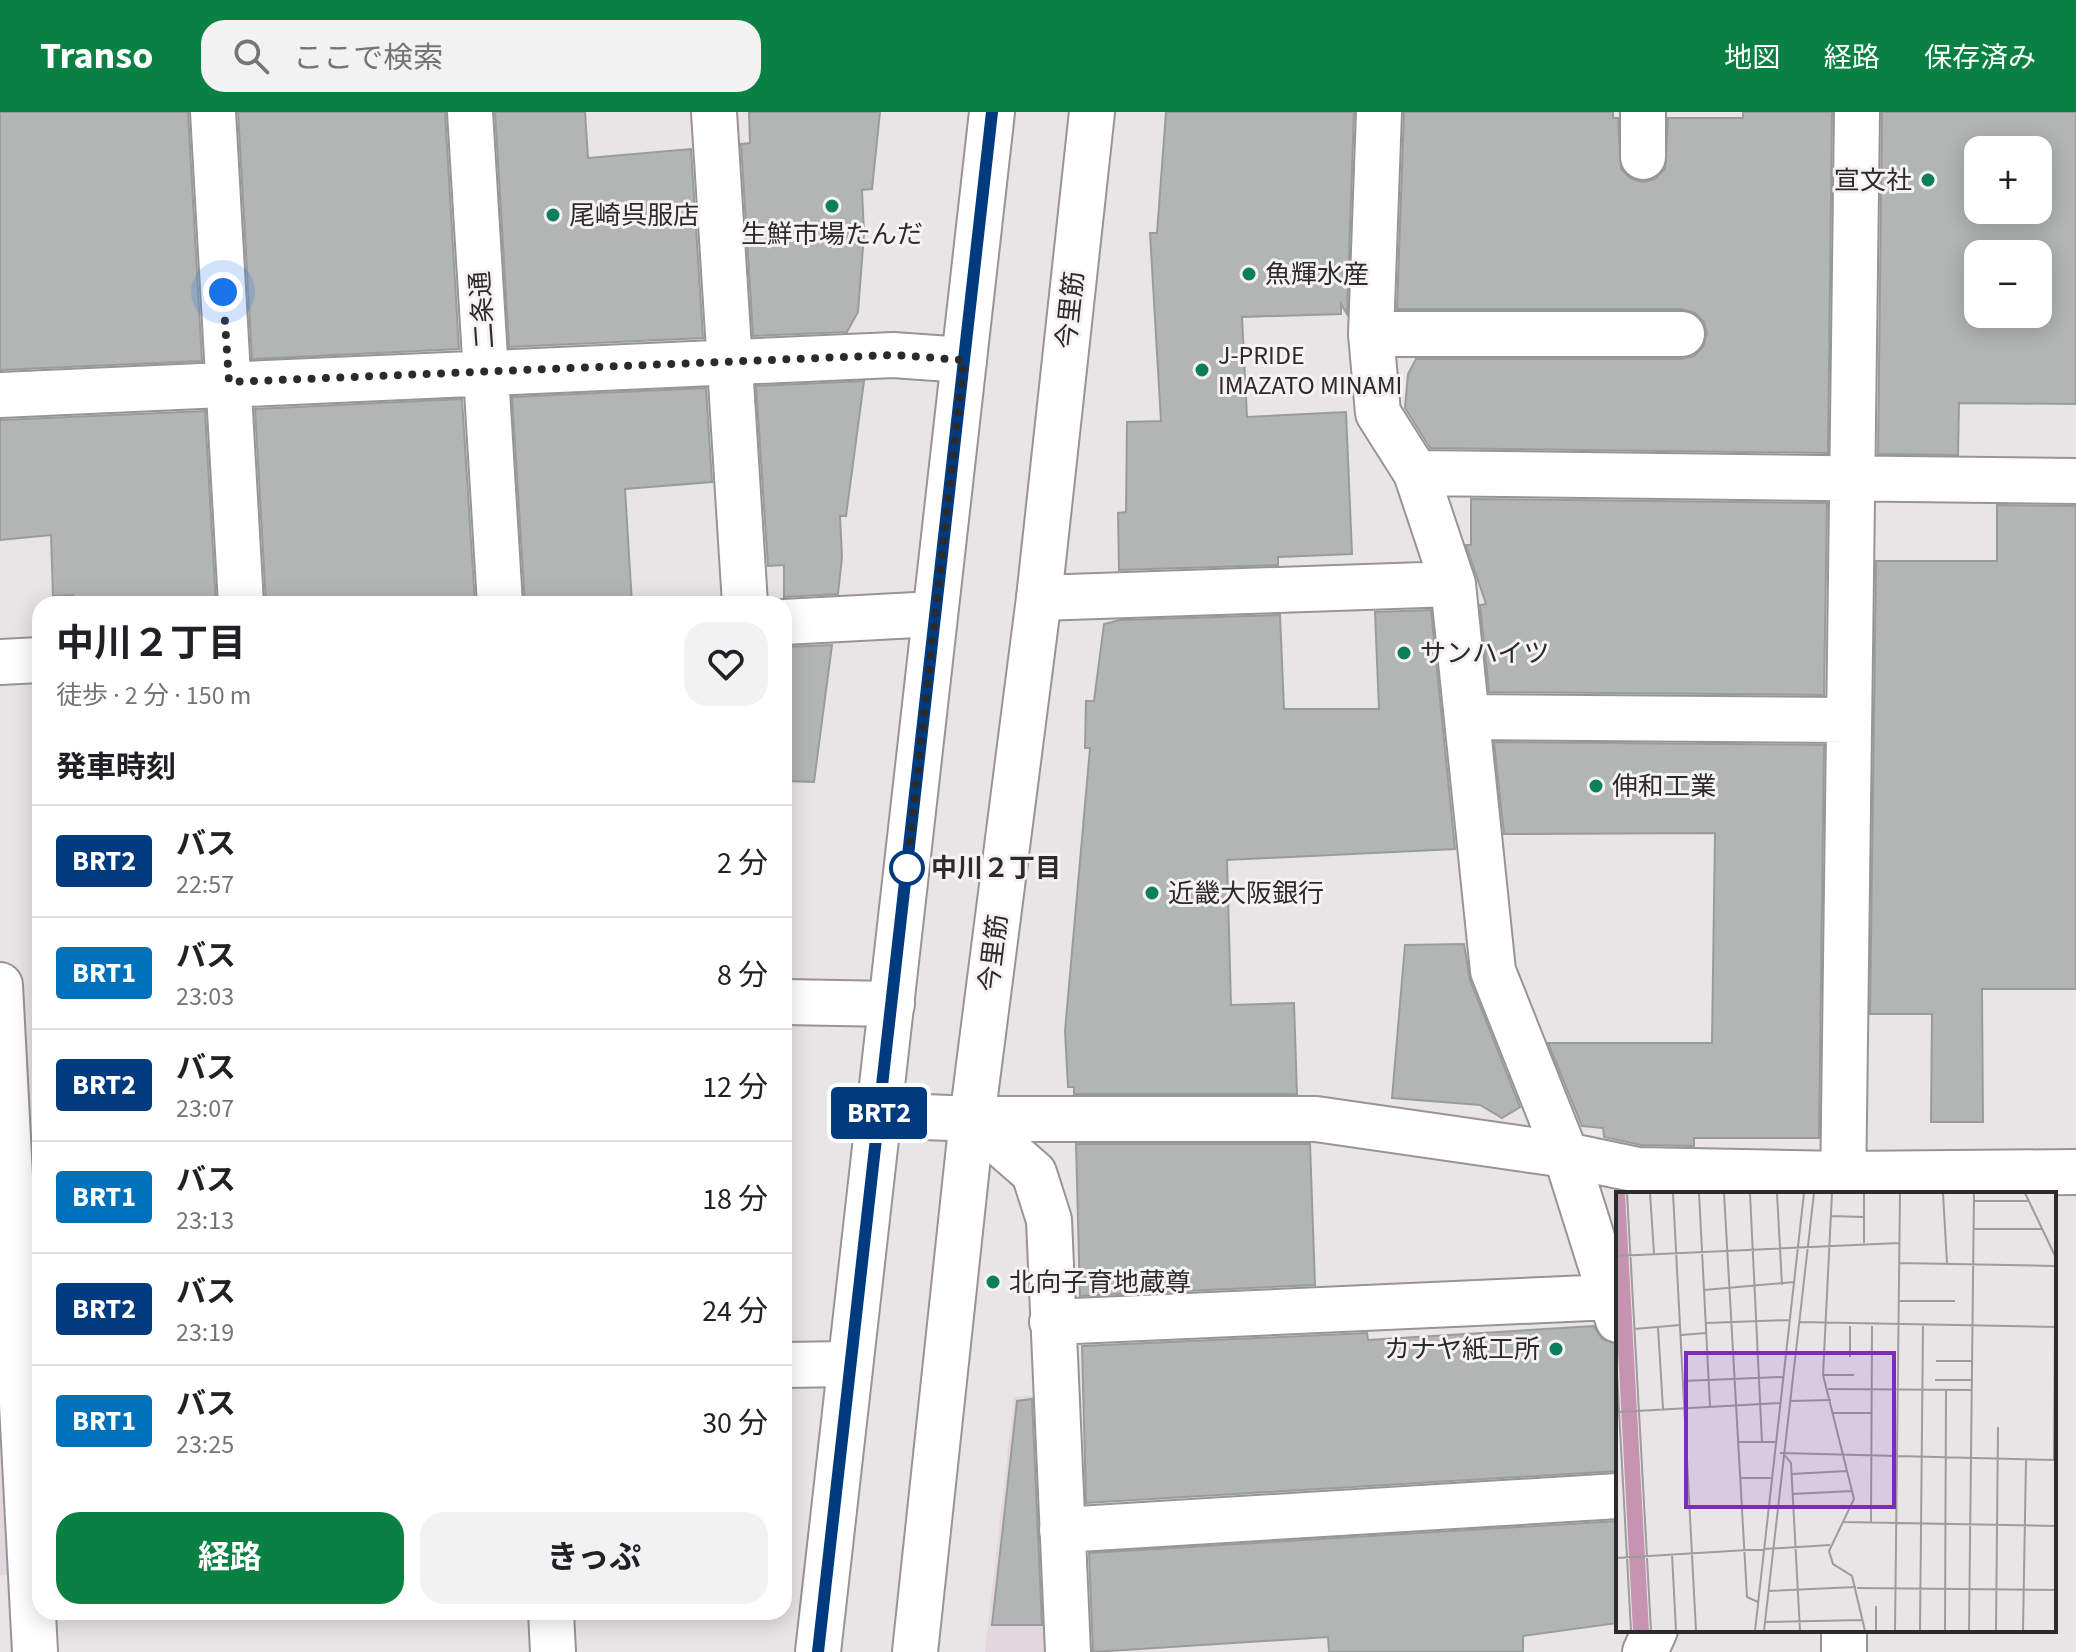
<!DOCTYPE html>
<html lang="ja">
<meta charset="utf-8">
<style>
body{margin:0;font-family:"Source Sans 3","Noto Sans JP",sans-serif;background:#f2f2f2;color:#202124;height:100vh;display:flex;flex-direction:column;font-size:30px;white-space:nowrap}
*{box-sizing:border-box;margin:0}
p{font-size:26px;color:#757577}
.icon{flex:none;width:44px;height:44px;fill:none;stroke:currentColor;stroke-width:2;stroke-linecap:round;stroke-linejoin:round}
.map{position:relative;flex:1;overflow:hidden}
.panel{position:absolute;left:32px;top:484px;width:760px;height:1024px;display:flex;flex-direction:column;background:#fff;border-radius:24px;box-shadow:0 4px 20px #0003}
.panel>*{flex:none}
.badge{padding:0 16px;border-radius:6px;font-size:28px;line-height:52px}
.fabs{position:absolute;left:1964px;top:24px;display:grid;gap:16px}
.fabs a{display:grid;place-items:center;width:88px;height:88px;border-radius:16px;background:#fff;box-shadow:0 4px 20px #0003;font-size:40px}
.you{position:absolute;width:40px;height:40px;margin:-20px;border:6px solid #fff;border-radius:50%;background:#1a73e8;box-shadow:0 0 0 12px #1a73e833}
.map>.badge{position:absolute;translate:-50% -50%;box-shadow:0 0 0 4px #fff}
h2{padding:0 24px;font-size:30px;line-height:72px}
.round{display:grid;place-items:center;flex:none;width:84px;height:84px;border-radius:24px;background:#f2f2f2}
.summary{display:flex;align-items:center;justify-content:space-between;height:136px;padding:0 24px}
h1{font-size:38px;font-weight:700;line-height:60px}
.cta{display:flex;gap:16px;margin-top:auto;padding:16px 24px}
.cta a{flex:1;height:92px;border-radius:24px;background:#0b8043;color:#fff;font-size:32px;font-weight:700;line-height:92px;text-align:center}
.cta a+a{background:#f2f2f2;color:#202124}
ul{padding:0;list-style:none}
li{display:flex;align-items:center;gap:24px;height:112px;padding:0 24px;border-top:2px solid #e0e0e0}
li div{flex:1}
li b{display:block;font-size:30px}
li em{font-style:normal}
li .badge{min-width:88px;font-weight:700;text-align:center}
header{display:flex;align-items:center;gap:48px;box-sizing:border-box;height:112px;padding:0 40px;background:#0b8043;color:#fff}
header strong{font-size:38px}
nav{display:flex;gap:44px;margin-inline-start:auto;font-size:28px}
.search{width:560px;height:72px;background:#f2f2f2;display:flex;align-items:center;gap:20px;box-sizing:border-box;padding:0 28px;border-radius:24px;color:#757577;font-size:30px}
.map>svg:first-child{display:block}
.built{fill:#e3d7dd}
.building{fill:#b1b5b3;stroke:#999c9b;stroke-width:2;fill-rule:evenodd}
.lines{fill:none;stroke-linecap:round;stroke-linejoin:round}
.minor-casing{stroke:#989496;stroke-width:48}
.primary-casing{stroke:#989496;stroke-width:48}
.minor{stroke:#fff;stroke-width:44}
.primary{stroke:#fff;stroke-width:44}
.line-casing{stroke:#fff;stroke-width:18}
.line{stroke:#003b80;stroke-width:12}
.walk{stroke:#2c2b2b;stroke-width:8;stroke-dasharray:0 14.4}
.poi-dot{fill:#0b7f5d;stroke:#f6f2f4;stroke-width:3}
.stop-dot{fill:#fff;stroke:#003b80;stroke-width:4}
.labels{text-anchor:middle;stroke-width:6;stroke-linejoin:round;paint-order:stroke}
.poi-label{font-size:26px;fill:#2c2b2b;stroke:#f6f2f4;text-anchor:start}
.street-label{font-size:26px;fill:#2c2b2b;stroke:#f6f2f4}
.stop-label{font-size:26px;font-weight:bold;fill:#2c2b2b;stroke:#f6f2f4;text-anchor:start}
.inset-road{fill:none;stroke:#9d9b9c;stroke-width:2}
.view{fill:#7b2cbf;fill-opacity:0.15;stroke:#7b2cbf;stroke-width:4}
.inset-edge{fill:none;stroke:#2c2b2b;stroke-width:4}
</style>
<header>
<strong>Transo</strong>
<div class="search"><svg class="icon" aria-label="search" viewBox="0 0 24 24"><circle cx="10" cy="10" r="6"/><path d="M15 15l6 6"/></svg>ここで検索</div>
<nav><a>地図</a><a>経路</a><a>保存済み</a></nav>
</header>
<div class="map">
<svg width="2076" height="1540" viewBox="0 0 2076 1540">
<rect width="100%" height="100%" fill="#e9e5e7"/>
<path class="built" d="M0,1274L11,1462L0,1463Z
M1045,1283L1056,1540H985L1014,1285Z"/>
<path class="building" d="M0,0H188L202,249L0,258Z
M238,0H445L459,237L252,247Z
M495,0H585L588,46L691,37L703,226L509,235Z
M749,0H880L872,77L862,78L864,122L858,200L847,220L753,224L741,32L750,31Z
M1166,0H1354L1347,202L1341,192V202L1242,205L1247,305L1346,300L1352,442L1278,445V453L1119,458L1118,401L1126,400L1127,310L1161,309L1150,121H1157Z
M1404,0H1613V6H1618L1621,57L1630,66L1642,70L1655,67L1665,57L1668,6H1743V0H1832L1828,341L1430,336L1405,296L1408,262L1416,247H1682L1694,244L1703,235L1707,221L1704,210L1695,201L1682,197H1397Z
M1882,0H2076V292L1959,291L1958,343L1878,342ZM1978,38H2038V98H1978ZM1978,142H2038V202H1978Z
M864,269L846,404H840L842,445L838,482L784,485V453L768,454L756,274Z
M706,276L712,370L625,377L632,492H525L512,285Z
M462,287L475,492H266L255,297Z
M205,299L216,492H74L73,483L53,484L51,423L0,428V308Z
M1471,387L1827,391L1824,583L1489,580L1480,493L1486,492L1466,433H1471Z
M1997,393L2076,394V877H1982L1983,1010H1931L1932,902H1870L1876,449H1997Z
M1431,498L1455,737L1227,748L1231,893L1294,891L1297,982H1074V975H1068L1065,919L1090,636H1085L1086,589H1094L1104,512L1120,508L1280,503L1284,597H1379L1375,500Z
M832,533L814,670L784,669V535Z
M1494,630L1824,633L1819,1026H1694V1034L1641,1033L1604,1025L1603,1016L1582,1014L1548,931H1712L1715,721L1504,722Z
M1464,832L1470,868L1520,995L1502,1006L1480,993L1392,986L1405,833Z
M1076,1032H1310L1315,1173L1080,1184Z
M1594,1214L1602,1227L1618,1232V1359L1086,1391L1082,1234L1367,1221L1368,1228Z
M1032,1287L1042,1513H992L1017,1289Z
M1618,1409V1511L1523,1524V1540H1329L1328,1525L1093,1540L1089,1441Z"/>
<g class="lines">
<g class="minor-casing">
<path id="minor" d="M213,0L241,492
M470,0L500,492
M714,0L745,492
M1379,0L1371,222L1378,301L1416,361L1453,472L1493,859L1566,1043L1618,1208
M1643,0V45
M1371,222H1682
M0,283L893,243L964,248
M1416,361L2076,369
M1039,486L1453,472
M784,510L935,502
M0,550L40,548
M1467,605L1849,608
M0,873L35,1540
M784,890L892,892
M879,1003L972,1007H1316L1566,1043L1638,1058L1843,1062L2076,1060
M972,1007L1034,1061L1049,1108L1068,1540
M1843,1082L1857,0
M1052,1210L1611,1185
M784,1253L849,1252
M1062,1418L1618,1384
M551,1500L553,1540
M1844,1518V1540
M1645,1540L1655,1518"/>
</g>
<g class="primary-casing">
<path id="primary" d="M818,1540L992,0
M915,1540L972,1007L1039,486L1092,0"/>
</g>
<use href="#minor" class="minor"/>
<use href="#primary" class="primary"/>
</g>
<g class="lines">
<g class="line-casing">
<path id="line" d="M818,1540L992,0"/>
</g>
<use href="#line" class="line"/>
<path class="walk" d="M223,180L229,270L893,243L964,248L907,756"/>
</g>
<g class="poi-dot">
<circle cx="1928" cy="68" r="8"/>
<circle cx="832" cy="94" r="8"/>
<circle cx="553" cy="103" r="8"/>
<circle cx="1249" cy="162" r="8"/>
<circle cx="1202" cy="258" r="8"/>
<circle cx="1404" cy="541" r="8"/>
<circle cx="1596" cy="674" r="8"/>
<circle cx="1152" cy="781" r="8"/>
<circle cx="993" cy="1170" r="8"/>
<circle cx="1556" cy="1237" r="8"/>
</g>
<circle class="stop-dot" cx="907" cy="756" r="16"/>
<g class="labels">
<g class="poi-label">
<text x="1912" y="77" text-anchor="end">宣文社</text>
<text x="569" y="112">尾崎呉服店</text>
<text x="832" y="131" text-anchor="middle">生鮮市場たんだ</text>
<text x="1265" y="171">魚輝水産</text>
<text x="1218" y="252">J-PRIDE<tspan x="1218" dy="30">IMAZATO MINAMI</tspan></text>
<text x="1420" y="550">サンハイツ</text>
<text x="1612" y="683">伸和工業</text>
<text x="1168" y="790">近畿大阪銀行</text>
<text x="1009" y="1179">北向子育地蔵尊</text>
<text x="1540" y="1246" text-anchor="end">カナヤ紙工所</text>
</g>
<g class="street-label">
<text transform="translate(482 198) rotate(-94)" y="9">二条通</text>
<text transform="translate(1070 198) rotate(-84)" y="9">今里筋</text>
<text transform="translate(993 841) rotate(-83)" y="9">今里筋</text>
</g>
<g class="stop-label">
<text x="931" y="765">中川２丁目</text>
</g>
</g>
<g transform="translate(1616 1080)">
<rect width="440" height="440" fill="#e9e5e7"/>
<path d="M0,1H9L33,439H17L0,120Z" fill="#c694b0"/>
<path class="inset-road" d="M11,1L35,439M34,1L38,61M57,1L80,439M83,1L94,214M108,1L131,405L142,410M134,1L146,250M161,1L166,93M216,1L207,183L238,307L213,359L217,372L236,384L249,439M248,1V51M327,1L331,71M409,1L440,66M358,9H413M214,24L248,25M357,37H426M0,64L283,51M283,71L440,74M88,98L178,90M283,109H339M183,130L440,135M90,131L173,128M234,134V165M42,135L47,217M18,137L64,133M65,143L90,141M0,163L15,439M320,169H356M207,183H238M319,188H356M67,189L167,185M212,197L355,198M174,209L215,208M2,220L164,211M217,221H255M123,250H159M164,261L440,268M167,261L175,271L184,439M438,268L439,135M175,282L231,279M124,286H155M176,302L237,299M228,330L440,334M255,331L256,134M56,362L60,439M0,366L214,353M241,396L440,398M152,399L240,395M260,414V439M149,430L247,428M139,439L188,1M148,439L198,1M279,439L284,1M304,439L307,134M329,439L330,199M353,439L358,1M380,439L382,235M407,439L410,268"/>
<path class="view" d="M70,161H278V315H70Z"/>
<rect width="440" height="440" class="inset-edge"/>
</g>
</svg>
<div class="fabs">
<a>+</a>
<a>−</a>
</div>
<div class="you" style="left:223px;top:180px"></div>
<b class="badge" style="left:879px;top:1001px;background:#003b80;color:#fff">BRT2</b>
<section class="panel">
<div class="summary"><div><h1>中川２丁目</h1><p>徒歩 · 2 分 · 150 m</p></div><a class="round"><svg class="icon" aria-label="heart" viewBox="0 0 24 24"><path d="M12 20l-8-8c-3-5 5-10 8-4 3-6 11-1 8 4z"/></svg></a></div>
<h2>発車時刻</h2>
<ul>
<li><span class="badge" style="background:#003b80;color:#fff">BRT2</span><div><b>バス</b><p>22:57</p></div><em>2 分</em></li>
<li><span class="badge" style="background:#0072bc;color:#fff">BRT1</span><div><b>バス</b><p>23:03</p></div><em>8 分</em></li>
<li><span class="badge" style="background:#003b80;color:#fff">BRT2</span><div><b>バス</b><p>23:07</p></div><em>12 分</em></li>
<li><span class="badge" style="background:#0072bc;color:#fff">BRT1</span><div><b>バス</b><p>23:13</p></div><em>18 分</em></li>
<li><span class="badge" style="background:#003b80;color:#fff">BRT2</span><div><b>バス</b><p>23:19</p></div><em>24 分</em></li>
<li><span class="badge" style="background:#0072bc;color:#fff">BRT1</span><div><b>バス</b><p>23:25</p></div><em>30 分</em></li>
</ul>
<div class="cta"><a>経路</a><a>きっぷ</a></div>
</section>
</div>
